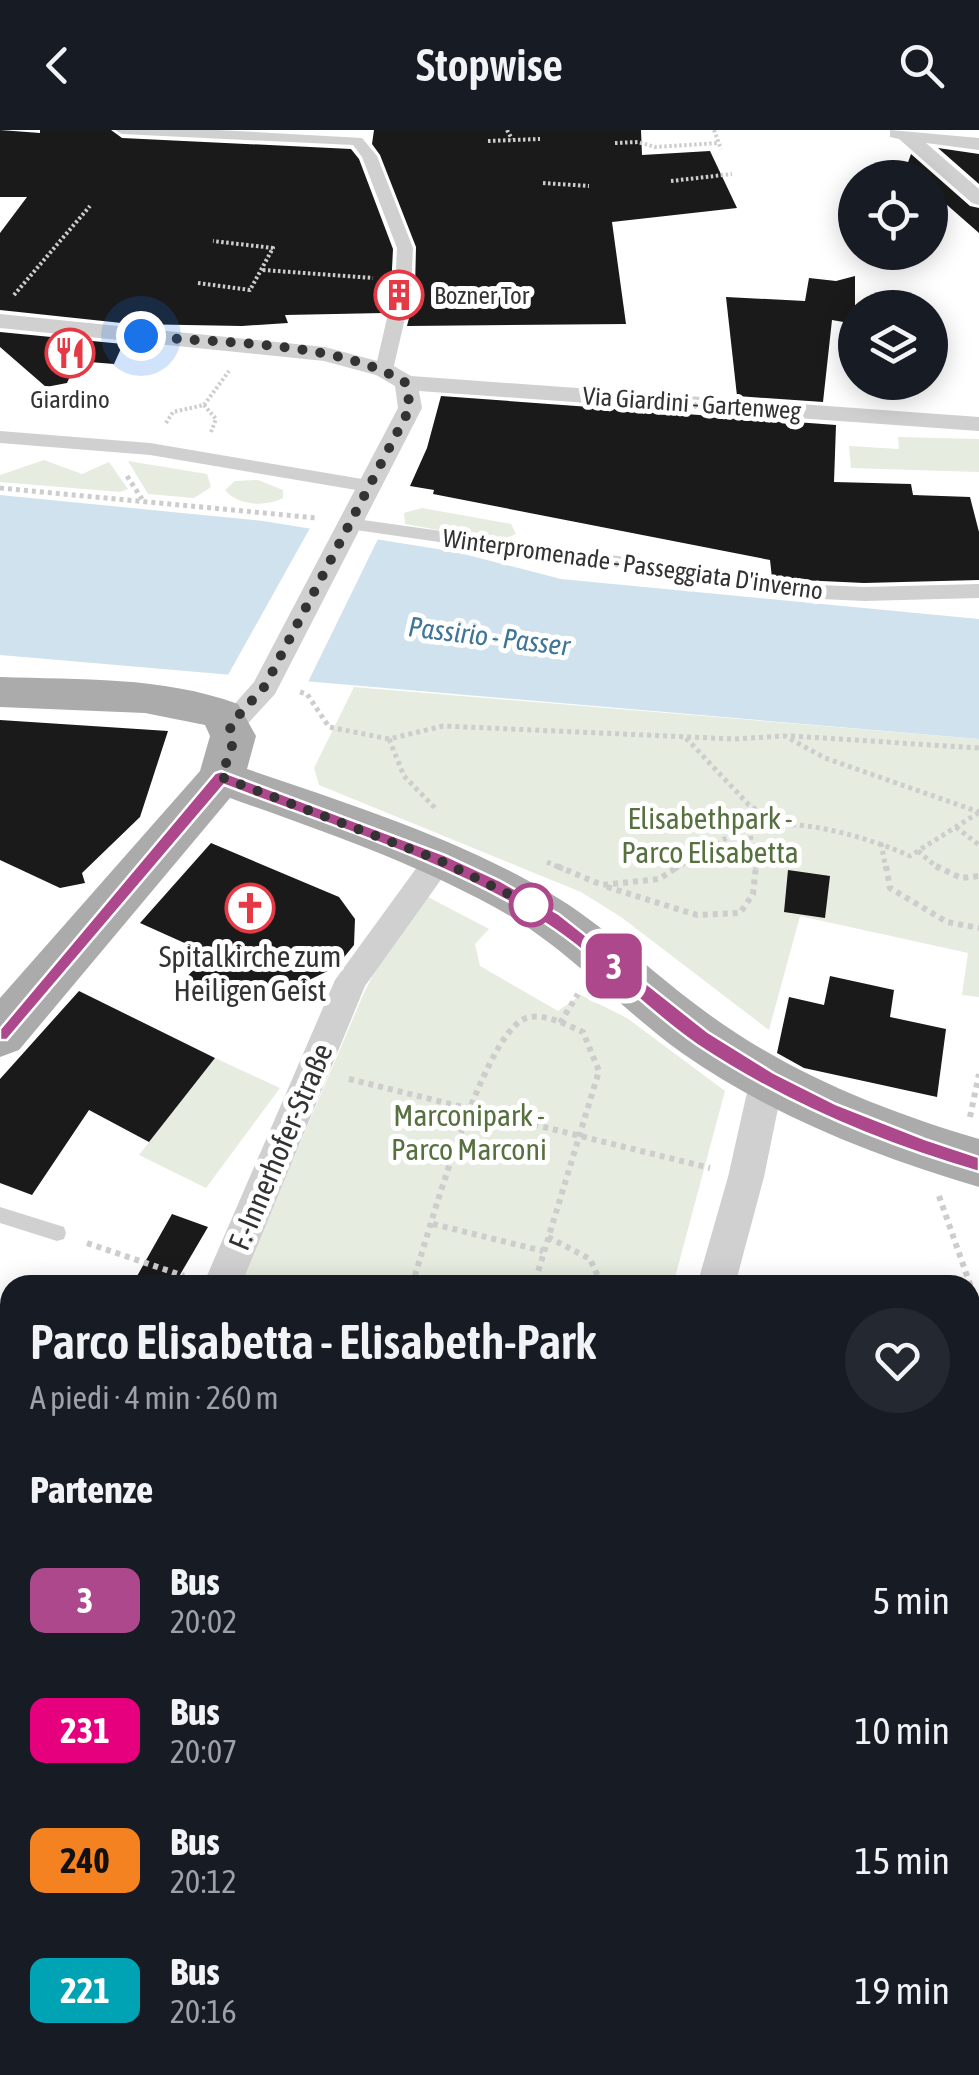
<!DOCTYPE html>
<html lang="it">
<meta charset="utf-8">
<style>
body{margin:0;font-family:"Asap Condensed",sans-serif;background:#242831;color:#f1f3f6;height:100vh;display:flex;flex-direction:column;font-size:38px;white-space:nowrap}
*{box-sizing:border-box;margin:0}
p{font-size:32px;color:#9ea1a6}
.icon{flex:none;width:55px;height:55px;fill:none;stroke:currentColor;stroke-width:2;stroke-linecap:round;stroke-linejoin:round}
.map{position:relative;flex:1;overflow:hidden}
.details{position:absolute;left:0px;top:1145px;width:980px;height:800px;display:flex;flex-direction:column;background:#171b24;border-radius:30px 30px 0 0;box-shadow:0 5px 25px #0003}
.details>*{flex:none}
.badge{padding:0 20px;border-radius:15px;font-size:35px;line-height:65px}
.buttons{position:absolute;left:838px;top:30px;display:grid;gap:20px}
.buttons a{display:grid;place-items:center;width:110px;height:110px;border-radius:50%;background:#171b24;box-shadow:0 5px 25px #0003;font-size:50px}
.you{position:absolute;width:50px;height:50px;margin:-25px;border:8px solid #fff;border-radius:50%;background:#1a73e8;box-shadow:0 0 0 15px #1a73e833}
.map>.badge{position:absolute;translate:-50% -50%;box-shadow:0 0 0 5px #fff}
h2{padding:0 30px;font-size:38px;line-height:90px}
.round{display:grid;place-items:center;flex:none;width:105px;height:105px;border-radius:52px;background:#242831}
.overview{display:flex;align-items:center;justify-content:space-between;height:170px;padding:0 30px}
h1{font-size:48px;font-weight:600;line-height:75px}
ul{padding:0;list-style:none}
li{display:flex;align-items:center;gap:30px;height:130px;padding:0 30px}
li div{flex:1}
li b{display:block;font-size:38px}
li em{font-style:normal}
li .badge{min-width:110px;font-weight:700;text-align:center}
header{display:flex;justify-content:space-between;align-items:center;height:130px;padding:0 30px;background:#171b24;font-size:45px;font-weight:600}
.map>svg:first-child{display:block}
.green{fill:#e6ecdf}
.water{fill:#cfe2ee}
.pier{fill:#fff}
.building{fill:#1a1a1a}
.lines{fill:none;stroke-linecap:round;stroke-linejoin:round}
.path-far2{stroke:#cdcdcd;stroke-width:4;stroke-dasharray:2.5 2.5;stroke-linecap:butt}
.path-far1{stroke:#cdcdcd;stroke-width:5;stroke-dasharray:4 4;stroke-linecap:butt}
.path{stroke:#cdcdcd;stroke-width:6;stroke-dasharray:5 5;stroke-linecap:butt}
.service{fill:#d0d0d0;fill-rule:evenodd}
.pedestrian{fill:#d0d0d0;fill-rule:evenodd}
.minor{fill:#d0d0d0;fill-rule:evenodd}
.primary{fill:#ababab;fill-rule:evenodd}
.line{fill:#ae488d;stroke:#fff;stroke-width:2.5}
.walk{stroke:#333;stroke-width:10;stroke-dasharray:0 18}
.stop-dot{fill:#fff;stroke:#ae488d;stroke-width:5}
.labels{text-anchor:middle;stroke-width:10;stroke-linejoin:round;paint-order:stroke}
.far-poi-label{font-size:25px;fill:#333;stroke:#fff;text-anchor:start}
.far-street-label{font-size:25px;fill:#333;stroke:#fff}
.far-water-label{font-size:28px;font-style:italic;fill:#3f7597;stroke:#fff}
.park-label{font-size:30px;fill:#56703f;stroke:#fff}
.poi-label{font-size:30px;fill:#333;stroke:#fff}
.street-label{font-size:30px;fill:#333;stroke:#fff}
</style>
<header><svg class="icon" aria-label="back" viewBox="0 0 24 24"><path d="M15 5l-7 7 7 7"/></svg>Stopwise<svg class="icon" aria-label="search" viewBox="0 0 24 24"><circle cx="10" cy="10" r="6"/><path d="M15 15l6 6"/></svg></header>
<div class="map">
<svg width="979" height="1945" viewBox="0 0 979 1945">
<rect width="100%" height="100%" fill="#fff"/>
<path class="green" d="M898,307L979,309V342L851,338L849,316L899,319Z
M44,330L82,344L109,332L128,359L120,362L0,352V345Z
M128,331L207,344L211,357L194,368L148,364Z
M258,350L283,360V368C266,377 238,376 225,360L235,351Z
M422,378L511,394L516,404L499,411L405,394L404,383Z
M354,557L979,609V867L962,865L968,823L800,786L769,900L621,787L581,762L319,655L314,638Z
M428,767L489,799L475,814L480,836L558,881L581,865L627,888L725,961L673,1155H240L363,865L394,803Z
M215,928L280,958L206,1058L139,1025Z"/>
<path class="water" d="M0,365L263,391L456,422L561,449L979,489V609L0,525Z"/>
<path class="pier" d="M310,398L379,407L308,552L228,545Z"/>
<path class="building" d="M0,0L40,3V0H111L122,8L351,19L359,29L393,119L391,159L396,164L387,170L384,183L285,185L288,193L242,196L131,194L0,180V103L27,67H0Z
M374,0H641L642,25L710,21L737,78L612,92L626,194L407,196L413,172L407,166L415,159L416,117L380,25L372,14Z
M938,18L979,24V54Z
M911,24L970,76L979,78V103L930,60V48H916L906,38Z
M855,146V194L832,190L823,272L737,266L726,167L805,171L809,148L836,151Z
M0,202L123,214L114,234L77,231L67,253L46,257L0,217Z
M441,266L836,295L834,352L911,354L913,365L970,367L979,402V450L864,453L779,449L772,448L770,430L433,364L434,360L410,356L427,318Z
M0,590L168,601L140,687L82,743L85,753L60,758L0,730Z
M211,713L339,767L355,789L354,815L336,837L305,852L270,853L261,872L171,863L209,824L140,793Z
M788,740L830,746L825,788L784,782Z
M830,846L894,860L890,887L946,899L937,967L804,938L777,923L789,867L824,875Z
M79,861L215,928L149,1012L89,980L32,1065L0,1053V949Z
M172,1084L208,1097L174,1155H132Z"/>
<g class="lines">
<path class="path-far2" d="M507,0L512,9
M714,0L721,19
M488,11L540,9
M615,13L638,12L655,17L719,13
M671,51L732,44
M543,53L589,56
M263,140L373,148
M198,153L250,160L273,118L213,111
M14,165L90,76
M204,275L216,289L211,302
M166,293L173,282L204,275L229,241"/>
<path class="path-far1" d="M127,346L142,369
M0,358L317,388
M300,562L307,564L329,597L389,609L443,596L734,609L785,606L825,628L979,682
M791,606L979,618
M686,608L749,675L777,692
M389,609L404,646L437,680
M956,697L979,715
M749,698L756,739
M881,713L886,739
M918,721L939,739
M547,732L563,739
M675,739C699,724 724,706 751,698C793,685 871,708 910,726L978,683"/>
<path class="path" d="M557,736L602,755L659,749L679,736
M886,736L890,758L947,792L979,798
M936,736L961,748L979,746
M607,757L697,785L740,783L753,764L756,736
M560,893L578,864
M349,949L710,1038
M970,987L979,944
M939,1066L979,1180
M433,1094L543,1121
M548,1107L590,1129L602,1155
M87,1113L184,1146
M412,1155C428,1105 481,909 524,889C542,881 567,895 583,902L599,941L534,1155"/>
<path class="service" d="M0,1077L64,1097L66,1103L64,1109L57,1111L0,1093Z"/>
<path class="pedestrian" d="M115,0H218L362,8L377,26L413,118L411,159L403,164L395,159L397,118L362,27L353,15L122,4Z
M400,166L409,171L393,240L384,245L375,240L391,171Z
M0,301L150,313L368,350L378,356L368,362L150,325L0,313Z
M349,388L682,435L779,453L864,457L979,454V468L864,471L779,467L682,447L342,398V390Z"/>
<path class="minor" d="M890,0L979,8V20L926,13L979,59V75L972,73L899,9L890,7Z
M0,184L325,217L392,235L411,246L979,287V301L419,261L422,278L275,564L240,602H220L216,595L254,552L398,278L395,256L376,245L324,231L0,198Z
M439,718L450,722L455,730L365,856L241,1155H203L335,850L428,722Z
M767,935L779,939L784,949L764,1047L735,1155H697L728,1047L750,949L755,939Z
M681,1935H732L736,1945H685Z"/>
<path class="primary" d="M0,547C81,550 161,546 238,574L256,606L247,639C349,674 455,707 548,762C603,794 648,839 699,877C782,940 880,980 979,1009V1057C875,1026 772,986 682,923C622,880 573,824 510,786C422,735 325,702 230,668L19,920L0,927V868L200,641L210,606L205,595L145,583L0,577Z"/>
</g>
<path class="line" d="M221,641L445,725L499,750L559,784L708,902L774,943L836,974L925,1009L979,1027V1042C879,1013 784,973 697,915C643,878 598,827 543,792C445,730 331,696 224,655L7,910H0V899L215,643Z"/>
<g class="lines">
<path class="walk" d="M141,206C222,214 336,210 406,253L410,278L265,556L230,595L232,617L221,647L439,730L531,775"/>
</g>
<defs>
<g id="building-ring" transform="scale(2.5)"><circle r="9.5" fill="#fff" stroke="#e63946" stroke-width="1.5"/><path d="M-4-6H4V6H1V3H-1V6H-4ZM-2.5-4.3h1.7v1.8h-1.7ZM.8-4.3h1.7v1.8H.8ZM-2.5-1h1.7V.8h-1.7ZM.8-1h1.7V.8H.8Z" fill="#e63946"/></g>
<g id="restaurant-ring" transform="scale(2.5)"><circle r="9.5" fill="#fff" stroke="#e63946" stroke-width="1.5"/><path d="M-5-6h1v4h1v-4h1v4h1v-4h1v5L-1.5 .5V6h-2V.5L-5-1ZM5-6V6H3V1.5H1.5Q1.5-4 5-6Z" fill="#e63946"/></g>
<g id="church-ring" transform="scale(2.5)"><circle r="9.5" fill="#fff" stroke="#e63946" stroke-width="1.5"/><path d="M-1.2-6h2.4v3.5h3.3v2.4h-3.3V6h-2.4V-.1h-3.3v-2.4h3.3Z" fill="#e63946"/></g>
</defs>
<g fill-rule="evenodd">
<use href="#building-ring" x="399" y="165"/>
<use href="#restaurant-ring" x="70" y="223"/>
<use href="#church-ring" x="250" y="778"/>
</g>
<circle class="stop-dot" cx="531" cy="775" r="20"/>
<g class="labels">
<g class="far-poi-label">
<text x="434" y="174">Bozner Tor</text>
<text x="70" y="278" text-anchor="middle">Giardino</text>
</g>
<g class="far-street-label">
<text transform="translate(692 273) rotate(4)" y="9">Via Giardini - Gartenweg</text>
<text transform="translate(633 434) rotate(8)" y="9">Winterpromenade - Passeggiata D'inverno</text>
</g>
<g class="far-water-label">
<text transform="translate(489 506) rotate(7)" y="10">Passirio - Passer</text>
</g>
<g class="park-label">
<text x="710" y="699">Elisabethpark -<tspan x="710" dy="34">Parco Elisabetta</tspan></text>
<text x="469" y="996">Marconipark -<tspan x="469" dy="34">Parco Marconi</tspan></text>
</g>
<g class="poi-label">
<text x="250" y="837">Spitalkirche zum<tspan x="250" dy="34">Heiligen Geist</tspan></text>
</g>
<g class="street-label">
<text transform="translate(281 1017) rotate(-67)" y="10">F.-Innerhofer-Straße</text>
</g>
</g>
</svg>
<div class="buttons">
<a><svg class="icon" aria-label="locate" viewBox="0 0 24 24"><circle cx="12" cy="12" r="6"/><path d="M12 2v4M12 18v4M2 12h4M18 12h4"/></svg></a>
<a><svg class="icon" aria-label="layers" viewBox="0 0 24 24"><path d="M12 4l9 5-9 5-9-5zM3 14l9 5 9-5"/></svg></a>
</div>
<div class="you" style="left:141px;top:206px"></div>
<b class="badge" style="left:614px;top:836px;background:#ae488d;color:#fff">3</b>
<section class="details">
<div class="overview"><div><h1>Parco Elisabetta - Elisabeth-Park</h1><p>A piedi · 4 min · 260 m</p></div><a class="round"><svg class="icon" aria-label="heart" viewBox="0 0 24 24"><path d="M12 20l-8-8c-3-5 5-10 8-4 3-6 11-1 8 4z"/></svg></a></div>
<h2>Partenze</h2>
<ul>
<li><span class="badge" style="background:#ae488d;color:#fff">3</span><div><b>Bus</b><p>20:02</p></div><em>5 min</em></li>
<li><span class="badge" style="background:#e6007e;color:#fff">231</span><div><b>Bus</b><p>20:07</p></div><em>10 min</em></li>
<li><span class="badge" style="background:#f58220;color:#111">240</span><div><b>Bus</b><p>20:12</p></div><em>15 min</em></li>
<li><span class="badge" style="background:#00a3b4;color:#fff">221</span><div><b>Bus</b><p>20:16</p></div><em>19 min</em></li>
</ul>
</section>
</div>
